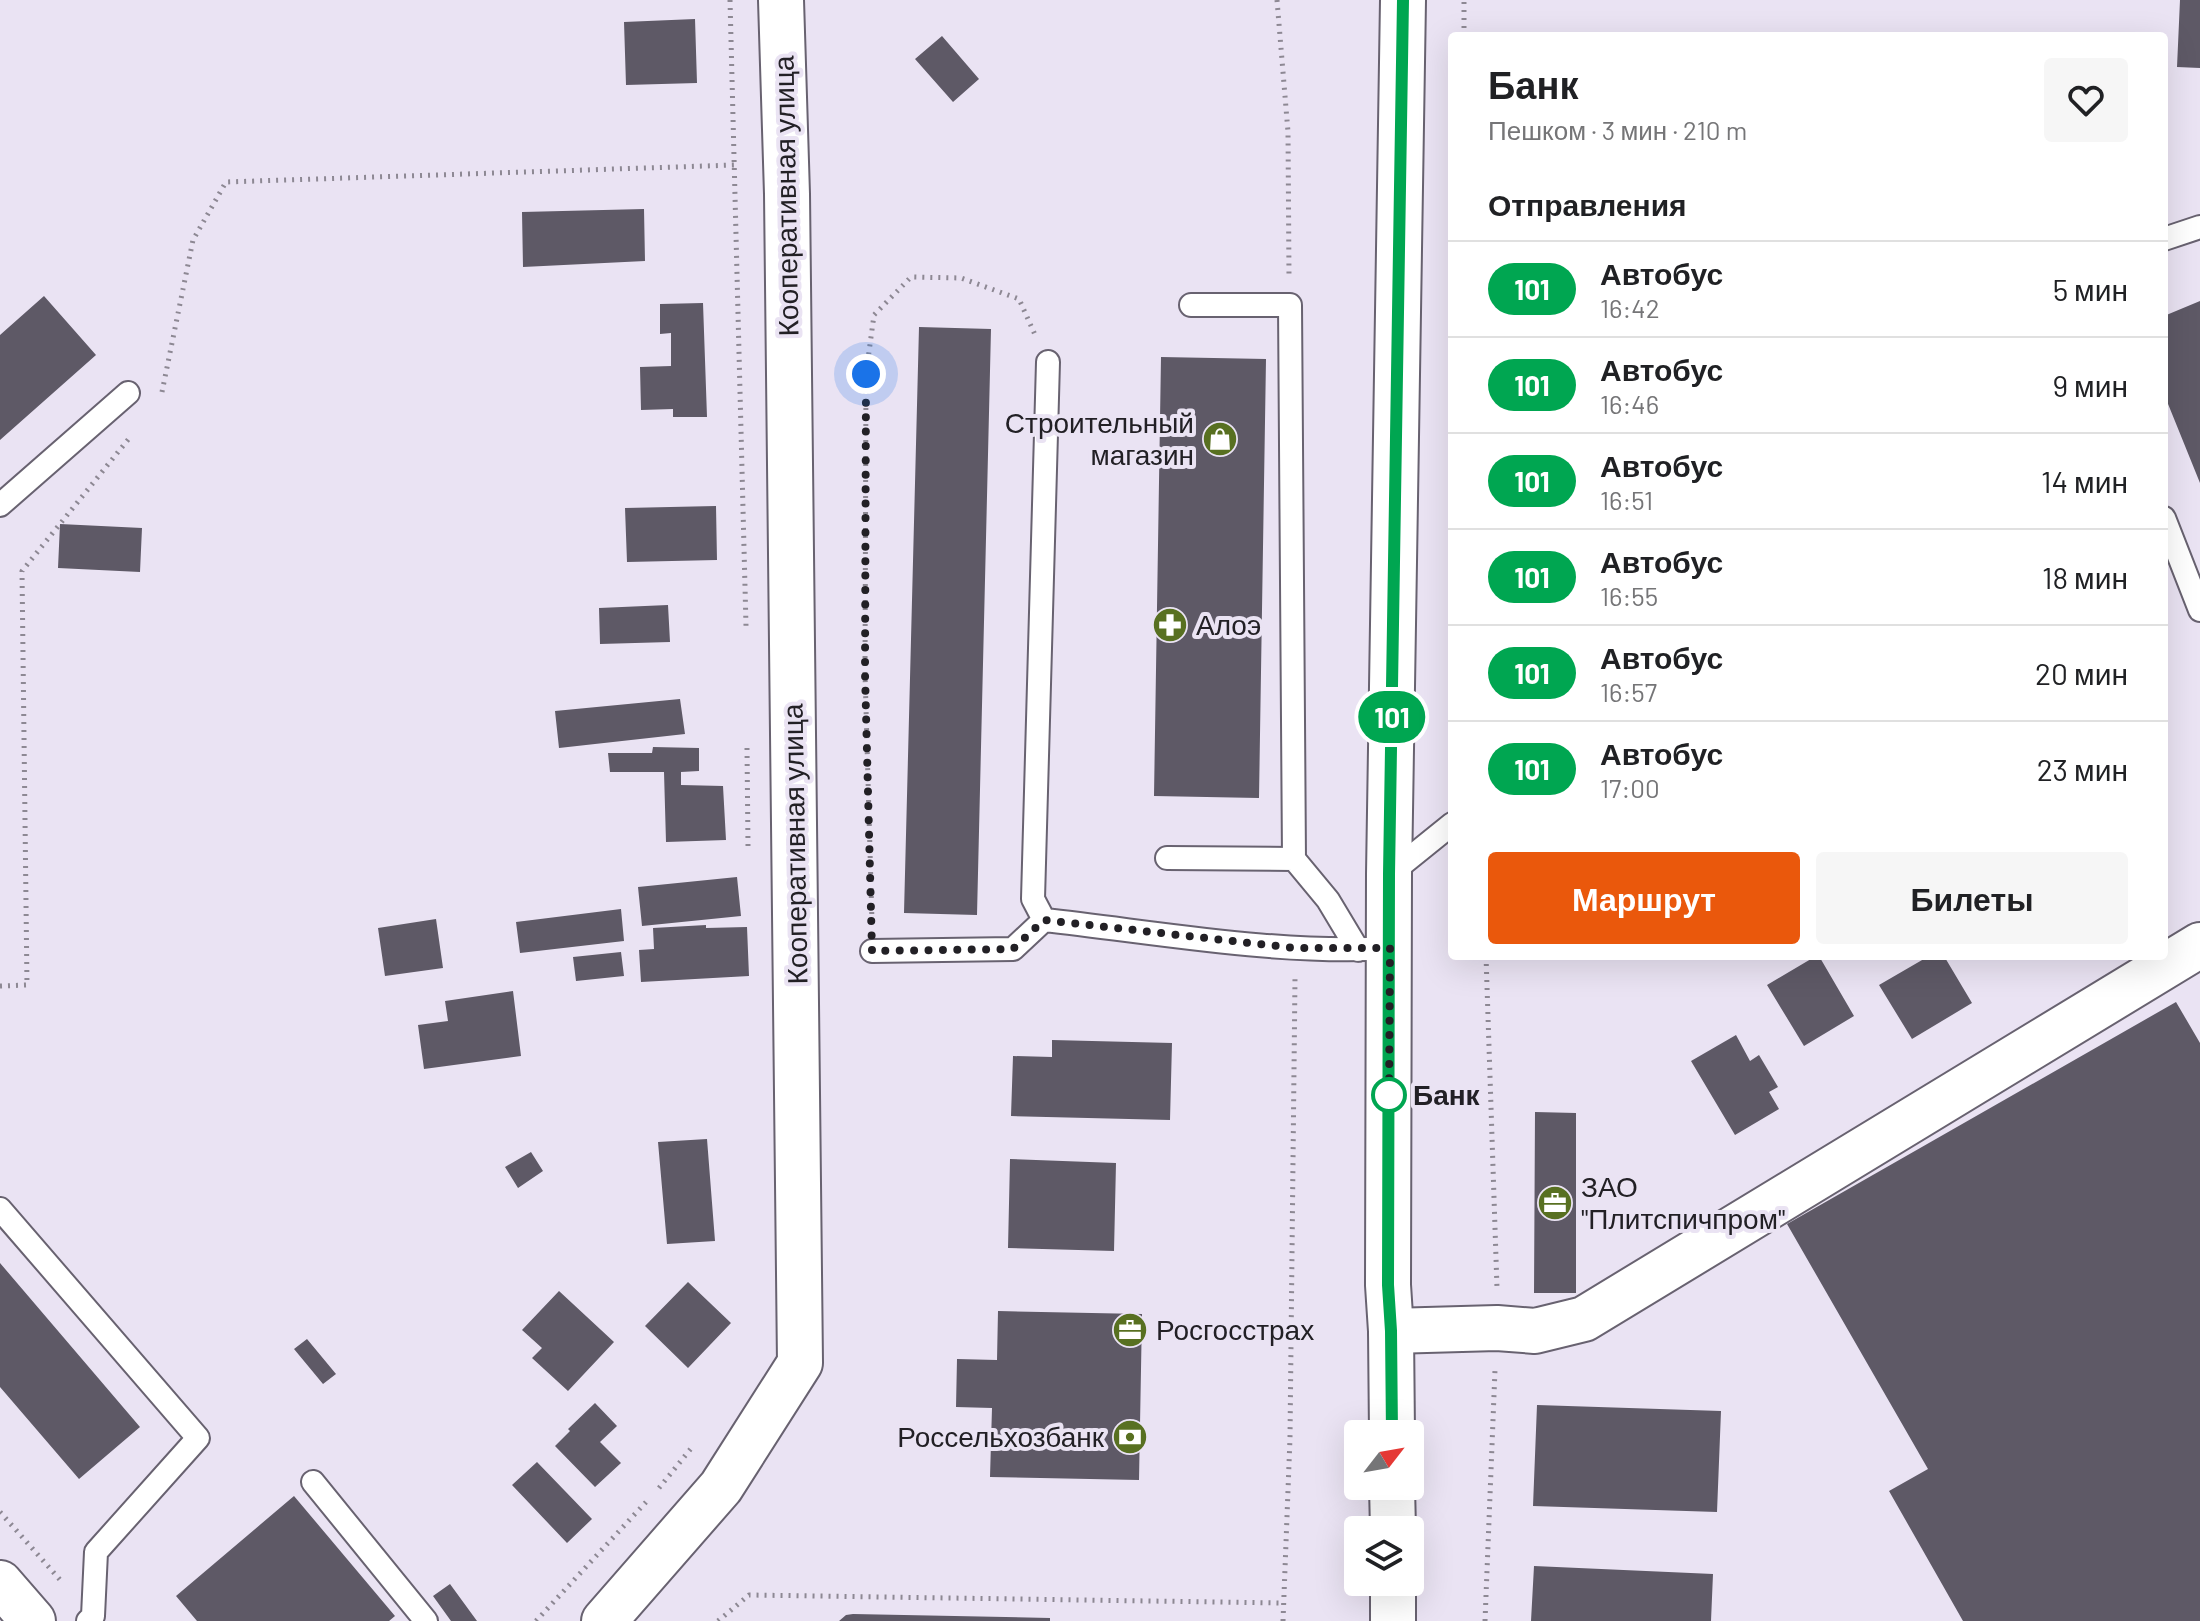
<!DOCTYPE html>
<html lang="ru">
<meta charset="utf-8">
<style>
body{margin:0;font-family:Barlow,sans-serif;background:#f6f6f6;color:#202124;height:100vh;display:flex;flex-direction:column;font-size:30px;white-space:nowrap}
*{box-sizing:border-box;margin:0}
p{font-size:26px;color:#757577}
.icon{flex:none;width:44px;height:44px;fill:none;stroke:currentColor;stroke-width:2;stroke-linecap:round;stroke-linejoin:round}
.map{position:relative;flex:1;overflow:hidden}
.panel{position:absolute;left:1448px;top:32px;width:720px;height:928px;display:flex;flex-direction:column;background:#fff;border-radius:8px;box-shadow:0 8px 32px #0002}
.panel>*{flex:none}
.badge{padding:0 16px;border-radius:26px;font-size:28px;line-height:52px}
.needle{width:52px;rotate:59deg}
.fabs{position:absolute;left:1344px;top:1420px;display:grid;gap:16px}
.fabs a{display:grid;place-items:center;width:80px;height:80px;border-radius:8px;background:#fff;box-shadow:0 8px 32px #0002;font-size:40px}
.you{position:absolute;width:40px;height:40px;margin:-20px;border:6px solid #fff;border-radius:50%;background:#1a73e8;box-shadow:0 0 0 12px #1a73e833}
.map>.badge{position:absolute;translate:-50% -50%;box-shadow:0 0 0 4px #fff}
h2{padding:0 40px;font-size:30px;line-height:72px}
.round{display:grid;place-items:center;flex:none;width:84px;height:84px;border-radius:8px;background:#f6f6f6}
.headline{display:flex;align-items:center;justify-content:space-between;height:136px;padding:0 40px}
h1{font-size:38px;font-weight:700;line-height:60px}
.action{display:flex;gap:16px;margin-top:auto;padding:16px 40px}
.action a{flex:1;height:92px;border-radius:8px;background:#ea580c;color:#fff;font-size:32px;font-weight:700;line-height:92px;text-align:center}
.action a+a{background:#f6f6f6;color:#202124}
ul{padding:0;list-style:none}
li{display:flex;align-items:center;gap:24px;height:96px;padding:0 40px;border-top:2px solid #e0e0e0}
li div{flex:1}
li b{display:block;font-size:30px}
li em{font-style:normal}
li .badge{min-width:88px;font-weight:700;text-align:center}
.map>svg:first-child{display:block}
.building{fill:#5e5966}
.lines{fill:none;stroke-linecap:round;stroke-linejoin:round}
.lane-casing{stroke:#686270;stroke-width:26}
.street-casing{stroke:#686270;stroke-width:48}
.primary-casing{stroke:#686270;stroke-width:48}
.path{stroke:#8d8893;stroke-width:5;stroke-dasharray:2 6;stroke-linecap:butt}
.lane{stroke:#fff;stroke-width:22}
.street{stroke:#fff;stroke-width:44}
.primary{stroke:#fff;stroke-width:44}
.line-casing{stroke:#fff;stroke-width:18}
.line{stroke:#00a651;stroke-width:12}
.walk{stroke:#222025;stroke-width:8;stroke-dasharray:0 14.4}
.stop-dot{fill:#fff;stroke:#00a651;stroke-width:4}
.labels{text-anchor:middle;stroke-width:8;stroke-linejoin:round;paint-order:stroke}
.street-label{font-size:28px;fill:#222025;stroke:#eae3f3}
.poi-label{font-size:28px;fill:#222025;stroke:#eae3f3;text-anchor:start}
.stop-label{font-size:28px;font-weight:bold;fill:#222025;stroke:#eae3f3;text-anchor:start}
</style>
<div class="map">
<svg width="2200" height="1621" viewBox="0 0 2200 1621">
<rect width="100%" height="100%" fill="#eae3f3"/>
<path class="building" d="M2180,0H2200V68L2177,67Z
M695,19L697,83L626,85L624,22Z
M942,36L979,79L953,102L915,59Z
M644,209L645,261L523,267L522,212Z
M44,296L96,355L0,440V335Z
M2200,301V483L2164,394V316Z
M703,303L707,417H673V409L641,410L640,367L671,366V333L660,334V304Z
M919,327L991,329L977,915L904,913Z
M1161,357L1266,359L1259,798L1154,796Z
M716,506L717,560L627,562L625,508Z
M60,524L142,528L140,572L58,568Z
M668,605L670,642L600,644L599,608Z
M680,699L685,734L559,748L555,711Z
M653,747L699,748V771L681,772V785L723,786L726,840L666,842L664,772H610L608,753H652Z
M737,877L741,916L642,926L638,887Z
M621,909L624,941L520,953L516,922Z
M436,919L443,968L385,976L378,928Z
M706,925V928L747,927L749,976L641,982L639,950L654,949L653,928Z
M621,952L624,976L576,981L573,957Z
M1816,956H1819L1854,1016L1804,1046L1767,985Z
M1929,956H1944L1972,1003L1912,1039L1879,985Z
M513,991L521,1056L424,1069L418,1025L448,1021L445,1001Z
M2176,1002L2200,1043V1621H1963L1889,1491L1928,1469L1787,1224Z
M1736,1035L1750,1061L1759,1055L1778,1087L1769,1092L1779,1109L1735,1135L1691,1061Z
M1052,1040L1172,1043L1170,1120L1011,1116L1013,1056L1052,1057Z
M1535,1112L1576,1113V1293H1534Z
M707,1139L715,1241L667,1244L658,1142Z
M531,1152L543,1171L518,1188L505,1167Z
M1010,1159L1116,1163L1114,1251L1008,1248Z
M0,1263L140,1427L79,1479L0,1387Z
M688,1282L731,1323L688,1368L645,1326Z
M559,1291L614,1342L568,1391L532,1358L542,1348L522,1330Z
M998,1311L1142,1314L1139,1480L990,1477L992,1408L956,1407L957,1359L997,1360Z
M307,1339L336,1374L323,1384L294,1349Z
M595,1403L617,1426L600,1442L621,1463L595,1487L555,1446L570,1431L568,1429Z
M1537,1405L1721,1411L1717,1512L1533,1506Z
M537,1462L592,1519L567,1543L512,1485Z
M294,1496L395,1616L389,1621H197L176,1596Z
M1534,1566L1713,1574L1711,1621H1531Z
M450,1584L477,1621H451L433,1596Z
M853,1614L1050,1618V1621H839L846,1615Z"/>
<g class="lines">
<g class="lane-casing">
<path id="lane" d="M2164,239L2200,227
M1191,305H1290L1294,859
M1048,362L1033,899L1044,920C1155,932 1279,955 1390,948
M0,505L128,393
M2164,518L2200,610
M1167,858L1294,859L1328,900L1358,950
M1390,874L1452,824
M872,951L1013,949L1044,920
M0,1209L198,1438L96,1552L93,1616L88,1621
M313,1482L426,1621"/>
</g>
<g class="street-casing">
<path id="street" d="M1391,1331L1497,1328L1535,1331L1584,1319L2200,945
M0,1583L33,1621
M604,1621L721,1487L800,1363L787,194L781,0"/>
</g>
<g class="primary-casing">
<path id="primary" d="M1392,1434L1391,1331L1388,1285L1389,874L1403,0
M1392,1486L1393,1530
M1393,1582V1621"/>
</g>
<path class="path" d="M730,0L746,626
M1277,0L1288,132L1289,276
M1464,36V0
M162,392L193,240L226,182L735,165
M747,748L748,846
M872,922L865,673L866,374L874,315L911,277L961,278L1019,299L1036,337
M1486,956L1497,1288
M0,986L27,985L22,571L131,436
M659,1488L693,1446
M0,1512L62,1582
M536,1621L647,1501
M718,1621L749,1595L1283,1603
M1283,1621L1290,1438L1295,978
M1485,1621L1495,1370"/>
<use href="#lane" class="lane"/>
<use href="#street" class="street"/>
<use href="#primary" class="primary"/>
</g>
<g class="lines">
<g class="line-casing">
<path id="line" d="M1392,1434L1391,1331L1388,1285L1389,874L1403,0"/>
</g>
<use href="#line" class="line"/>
<path class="walk" d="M866,374L865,673L872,951L1013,949L1044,920L1295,948H1390L1389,1101V1095"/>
</g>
<defs>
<g id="shop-disc" transform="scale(1.8)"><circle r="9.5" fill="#587021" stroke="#eae3f3"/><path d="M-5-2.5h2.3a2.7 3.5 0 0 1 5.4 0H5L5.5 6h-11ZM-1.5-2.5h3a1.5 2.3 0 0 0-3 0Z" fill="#fff"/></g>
<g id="pharmacy-disc" transform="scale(1.8)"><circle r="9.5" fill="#587021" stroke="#eae3f3"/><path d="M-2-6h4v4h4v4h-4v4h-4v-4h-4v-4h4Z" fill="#fff"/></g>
<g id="office-disc" transform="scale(1.8)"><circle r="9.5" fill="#587021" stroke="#eae3f3"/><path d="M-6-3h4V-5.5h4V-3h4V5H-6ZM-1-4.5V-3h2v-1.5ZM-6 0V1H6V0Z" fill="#fff"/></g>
<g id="bank-disc" transform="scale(1.8)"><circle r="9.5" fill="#587021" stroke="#eae3f3"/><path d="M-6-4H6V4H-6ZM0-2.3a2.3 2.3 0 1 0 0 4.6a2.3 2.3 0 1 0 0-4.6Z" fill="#fff"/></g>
</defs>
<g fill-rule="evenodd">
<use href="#shop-disc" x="1220" y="439"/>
<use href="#pharmacy-disc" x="1170" y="625"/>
<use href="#office-disc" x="1555" y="1203"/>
<use href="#office-disc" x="1130" y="1330"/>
<use href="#bank-disc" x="1130" y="1437"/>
</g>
<circle class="stop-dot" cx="1389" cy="1095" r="16"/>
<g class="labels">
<g class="street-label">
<text transform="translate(786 196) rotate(-91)" y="10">Кооперативная улица</text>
<text transform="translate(795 844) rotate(-91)" y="10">Кооперативная улица</text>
</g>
<g class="poi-label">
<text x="1194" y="433" text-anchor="end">Строительный<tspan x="1194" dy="32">магазин</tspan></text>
<text x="1196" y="635">Алоэ</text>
<text x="1581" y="1197">ЗАО<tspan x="1581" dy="32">"Плитспичпром"</tspan></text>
<text x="1156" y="1340">Росгосстрах</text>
<text x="1104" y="1447" text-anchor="end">Россельхозбанк</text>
</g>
<g class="stop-label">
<text x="1413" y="1105">Банк</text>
</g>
</g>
</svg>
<div class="fabs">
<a><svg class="needle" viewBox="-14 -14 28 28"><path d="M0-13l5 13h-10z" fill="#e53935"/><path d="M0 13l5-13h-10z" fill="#757577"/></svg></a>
<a><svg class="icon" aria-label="layers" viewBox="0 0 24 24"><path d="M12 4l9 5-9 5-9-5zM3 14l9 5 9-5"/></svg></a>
</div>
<div class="you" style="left:866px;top:374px"></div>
<b class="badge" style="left:1392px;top:717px;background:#00a651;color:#fff">101</b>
<section class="panel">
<div class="headline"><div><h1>Банк</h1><p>Пешком · 3 мин · 210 m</p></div><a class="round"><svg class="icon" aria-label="heart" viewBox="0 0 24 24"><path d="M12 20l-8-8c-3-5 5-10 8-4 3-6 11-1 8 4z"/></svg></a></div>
<h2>Отправления</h2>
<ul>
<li><span class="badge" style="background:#00a651;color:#fff">101</span><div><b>Автобус</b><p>16:42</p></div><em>5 мин</em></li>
<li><span class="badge" style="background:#00a651;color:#fff">101</span><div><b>Автобус</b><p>16:46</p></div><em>9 мин</em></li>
<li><span class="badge" style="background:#00a651;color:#fff">101</span><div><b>Автобус</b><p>16:51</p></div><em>14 мин</em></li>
<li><span class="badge" style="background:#00a651;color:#fff">101</span><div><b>Автобус</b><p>16:55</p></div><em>18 мин</em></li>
<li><span class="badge" style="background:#00a651;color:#fff">101</span><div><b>Автобус</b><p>16:57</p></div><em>20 мин</em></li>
<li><span class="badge" style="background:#00a651;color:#fff">101</span><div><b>Автобус</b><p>17:00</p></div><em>23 мин</em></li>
</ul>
<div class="action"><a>Маршрут</a><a>Билеты</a></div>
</section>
</div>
